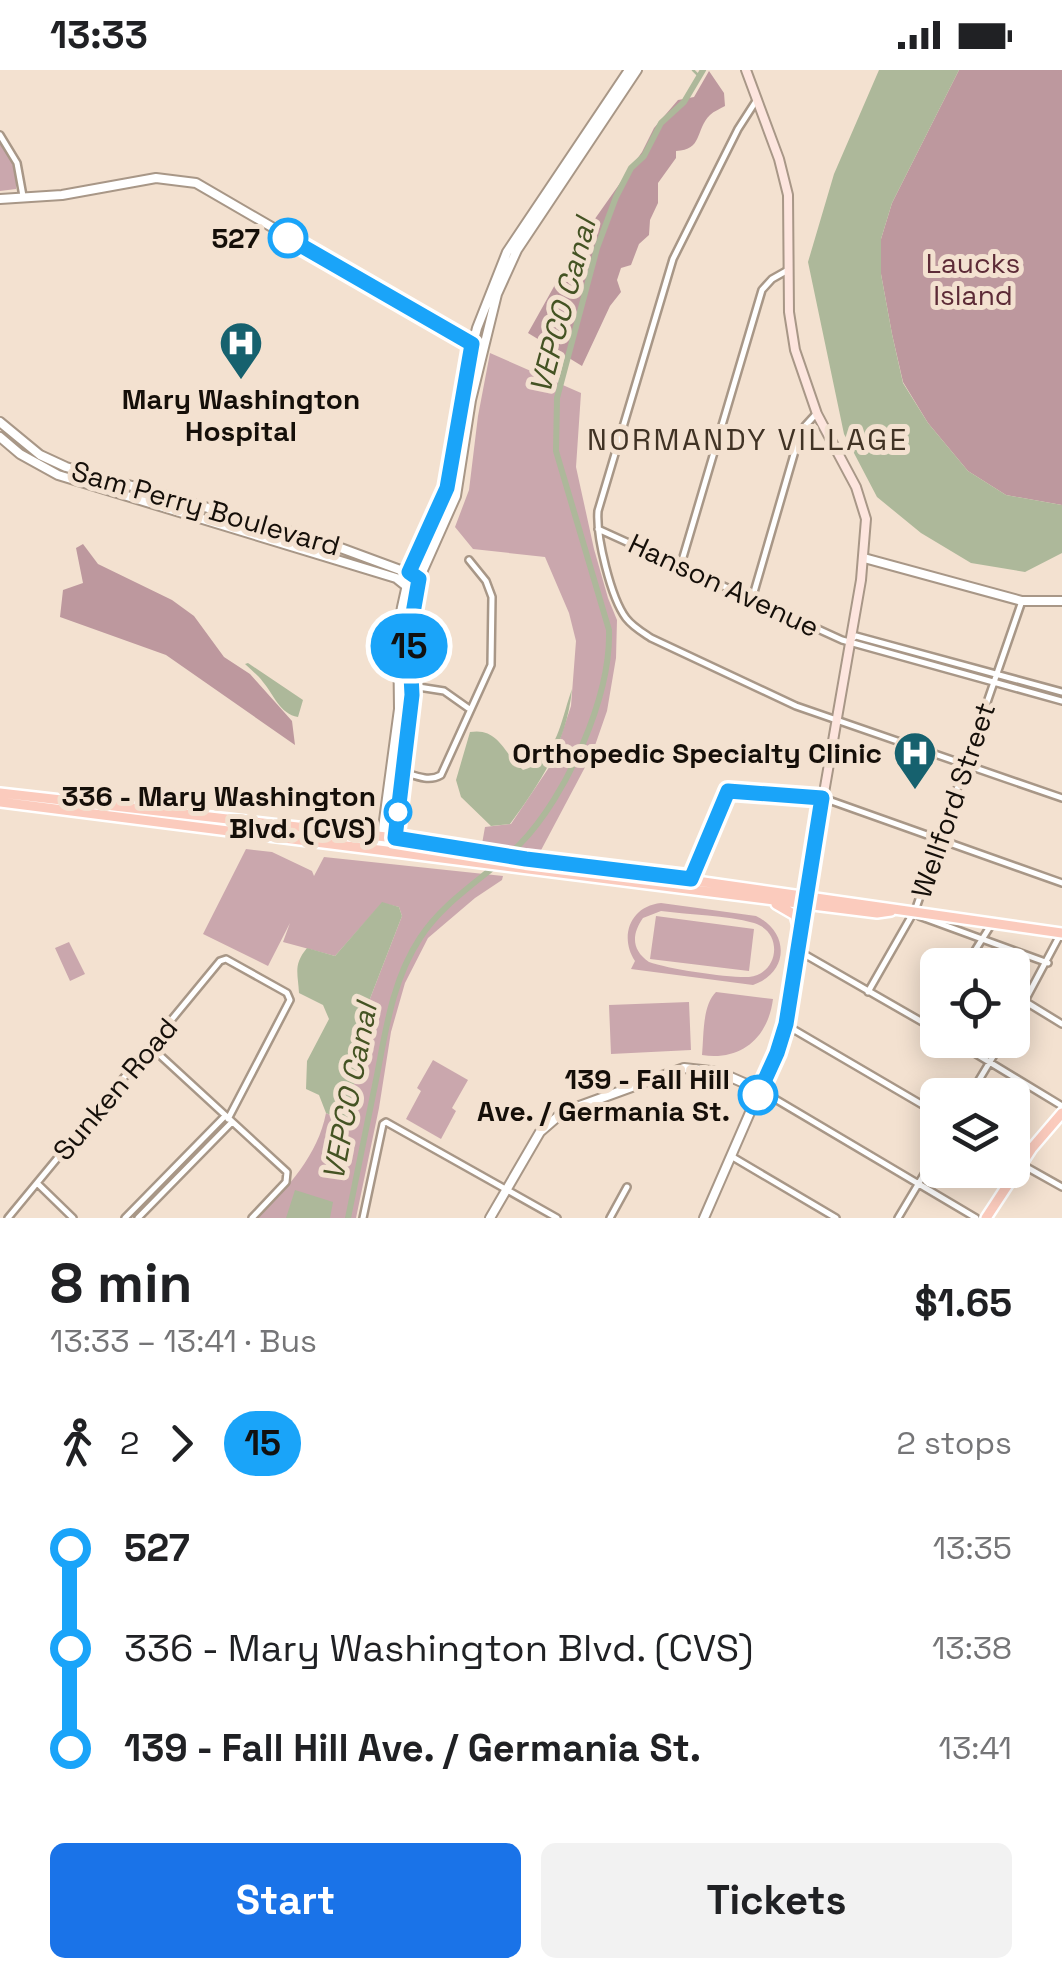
<!DOCTYPE html>
<meta charset="utf-8">
<style>
body{margin:0;font-family:"Space Grotesk",sans-serif;background:#f2f2f2;color:#202124;height:100vh;display:flex;flex-direction:column;font-size:38px;white-space:nowrap}
*{box-sizing:border-box;margin:0}
p{font-size:32px;color:#757577}
.icon{flex:none;width:55px;height:55px;fill:none;stroke:currentColor;stroke-width:2;stroke-linecap:round;stroke-linejoin:round}
.map{position:relative;height:1148px;overflow:hidden}
.side{display:flex;flex-direction:column;background:#fff;flex:1}
.side>*{flex:none}
.badge{padding:0 20px;border-radius:32px;font-size:35px;line-height:65px}
.buttons{position:absolute;left:920px;top:878px;display:grid;gap:20px}
.buttons a{display:grid;place-items:center;width:110px;height:110px;border-radius:15px;background:#fff;box-shadow:0 5px 25px #0003;font-size:50px}
.map>.badge{position:absolute;translate:-50% -50%;box-shadow:0 0 0 5px #fff}
.legs{display:flex;align-items:center;gap:15px;height:110px;padding:0 50px;font-size:32px}
.legs p{margin-inline-start:auto}
.headline{display:flex;align-items:center;justify-content:space-between;height:170px;padding:0 50px}
h1{font-size:55px;font-weight:600;line-height:75px}
.action{display:flex;gap:20px;margin-top:auto;padding:20px 50px}
.action a{flex:1;height:115px;border-radius:15px;background:#1a73e8;color:#fff;font-size:40px;font-weight:600;line-height:115px;text-align:center}
.action a+a{background:#f2f2f2;color:#202124}
ul{padding:0 50px;list-style:none}
li{display:flex;align-items:center;gap:35px;height:100px;font-size:38px}
li i{display:grid;place-items:center;width:15px;height:100%;margin:0 12px;background:currentColor}
li i::after{content:'';width:25px;height:25px;margin:-12px;border:8px solid;border-radius:50%;background:#fff}
li p{margin-inline-start:auto}
li:first-child i{background:linear-gradient(#0000 50%,currentColor 0)}
li:last-child i{background:linear-gradient(currentColor 50%,#0000 0)}
.status{display:flex;justify-content:space-between;align-items:center;height:70px;padding:0 50px;background:#fff;direction:ltr}
.status svg{height:28px;fill:currentColor}
.map>svg:first-child{display:block}
.green{fill:#caa7ad;fill-rule:evenodd}
.forest{fill:#bd989e}
.water{fill:#adb89a}
.lines{fill:none;stroke-linecap:round;stroke-linejoin:round}
.stream{stroke:#adb89a;stroke-width:2.5}
.canal{stroke:#adb89a;stroke-width:6}
.minor-casing{stroke:#a89787;stroke-width:10}
.tertiary-casing{stroke:#a89787;stroke-width:12}
.secondary-casing{stroke:#a89787;stroke-width:12}
.primary-casing{stroke:#fff;stroke-width:14}
.minor{stroke:#fff;stroke-width:5}
.tertiary{stroke:#fff;stroke-width:8}
.secondary{stroke:#fde5de;stroke-width:8}
.primary{stroke:#fbcbbd;stroke-width:9}
.line-1-casing{stroke:#fff;stroke-width:22}
.line-1{stroke:#1aa4f9;stroke-width:15}
.stop-1-dot{fill:#fff;stroke:#1aa4f9;stroke-width:5}
.labels{text-anchor:middle;stroke-width:10;stroke-linejoin:round;paint-order:stroke}
.stop-label{font-size:28px;font-weight:bold;fill:#150f09;stroke:#f3e1d0;text-anchor:end}
.park-label{font-size:28px;fill:#5d2b37;stroke:#f3e1d0}
.poi-label{font-size:28px;font-weight:bold;fill:#150f09;stroke:#f3e1d0}
.street-label{font-size:28px;fill:#150f09;stroke:#f3e1d0}
.water-label{font-size:30px;font-style:italic;fill:#445323;stroke:#f3e1d0}
.neighbourhood-label{font-size:30px;letter-spacing:2.5px;fill:#413325;stroke:#f3e1d0}
</style>
<div class="status"><b>13:33</b><svg viewBox="0 0 49 12"><path d="M0 12V9h3v3zM5 12V6h3v6zM10 12V3h3v9zM15 12V0h3v12zM26 1h20v11H26zM47 4h2v5h-2z"/></svg></div>
<div class="map">
<svg width="1062" height="1148" viewBox="0 0 1062 1148">
<rect width="100%" height="100%" fill="#f3e1d0"/>
<path class="green" d="M0,72C10,86 18,102 16,119L0,121Z
M490,283L581,323L576,397L594,479L608,528L617,550L616,588L607,641L592,684L539,784L495,780L482,774L485,757L511,754L552,693L571,636L576,571L569,543L545,487L473,479L455,457L469,420L478,346Z
M246,779L272,782L312,801L314,806L324,787L503,806L502,810L475,828L428,868L405,913L391,962L379,1038L356,1148H258C288,1117 318,1085 326,1043L347,1052L366,939L402,846L399,837L382,833L335,886L283,872L290,853L268,896L203,864Z
M661,833L756,846C790,862 789,903 753,915L631,899L635,891C619,867 630,836 661,833ZM661,841C691,845 725,845 754,853C784,862 779,904 749,907C729,908 668,899 649,892C632,880 631,865 643,848Z
M656,846L754,859L749,901L650,889Z
M69,872L85,904L70,911L55,878Z
M716,922L773,929C768,968 741,991 702,985C704,965 702,936 716,922Z
M689,932L691,980L611,984L609,935Z
M433,990L468,1010L452,1038L456,1041L441,1069L406,1049L421,1021L417,1018Z"/>
<path class="forest" d="M959,0H1062V435L1006,425L968,401L928,353L903,312L892,264L881,204V169L892,133Z
M709,1L724,23L725,36C720,39 714,41 710,45C695,60 703,80 676,81V88L658,113V133L650,150L649,165L639,174L631,195L621,198L617,210L621,222L610,236L582,296L528,263L580,170L642,82L654,58L678,30L694,27Z
M83,474L98,494L172,530L194,546L224,587L250,604L292,651L295,675L166,585L60,547L63,520L83,513L76,478Z"/>
<path class="water" d="M879,0H959L892,133L881,169V204L892,264L903,313L928,353L968,401L1006,425L1062,435V483L1025,502L971,493L921,463L877,427L844,364L808,192L834,104Z
M248,593L303,630L298,647C280,644 274,625 263,612C258,605 251,600 245,594Z
M572,619C567,672 541,712 510,754L491,756L461,727L456,710L470,662C499,657 504,684 523,700C557,691 561,649 572,619Z
M382,832L399,837L402,846L366,939L348,1052L326,1043L319,1025L306,1019L307,991L329,949L323,935L299,923C298,903 293,895 307,878L335,886Z
M295,1120L333,1132L330,1148H286Z"/>
<g class="lines">
<path class="stream" d="M693,0L699,6"/>
<path class="canal" d="M348,1148C358,1100 367,1053 377,1005C386,958 393,909 420,868C445,829 488,806 520,774C567,726 611,626 609,560L556,381L557,328L597,178L616,127L631,98L644,86L661,53L684,32L703,0"/>
<g class="minor-casing">
<path id="minor" d="M756,31L738,59L673,189L598,441C596,467 611,528 626,548C633,557 642,562 651,568L796,636L1062,728
M0,65L17,93L23,126
M598,459L842,570L1062,631
M681,494L762,220L772,209L788,200
M752,529L797,374L805,356L816,344
M853,568L856,566L1062,622
M412,616L444,621L468,638
M404,702C416,706 429,712 441,705L491,595L492,527L486,511L469,490
M823,728L1062,813
M919,846L1048,893
M797,880L938,961
M966,895L991,855
M868,922L916,838L1022,531
M1026,932L1062,954
M786,955L938,1044
M1012,955L1060,865
M929,957L938,942
M953,970L1062,1036
M151,977L287,1102L286,1112L252,1148
M760,1020L976,1148
M970,1025L1003,970
M731,1086L836,1148
M1012,1089L1062,1117
M37,1113L73,1148
M8,1148L220,891L226,889L287,923L290,930L228,1049
M125,1148L225,1046
M138,1148L232,1052
M363,1148L383,1054L386,1052L557,1148
M610,1148L627,1117
M898,1148L938,1081"/>
</g>
<g class="tertiary-casing">
<path id="tertiary" d="M0,129L62,125L156,108L196,113L475,275
M0,352L40,385L66,397L319,470L411,504
M0,367L20,384L58,405L396,508L406,516
M864,488L1022,531H1062
M380,780L399,639L398,559L402,537L412,492L447,418L462,317L477,258L507,182L629,0
M393,782L412,625L409,566L412,539L419,509L456,426L471,330L497,224L517,180L637,0
M490,1148L540,1062L563,1042L684,998L719,1002L760,1020
M704,1148L782,969L805,834"/>
</g>
<g class="secondary-casing">
<path id="secondary" d="M746,0L779,89L788,125L789,242L795,280L817,344L856,417L866,449L861,510L805,832"/>
</g>
<g class="primary-casing">
<path id="primary" d="M0,723L395,768L1062,863
M0,732L805,834L877,843L891,841
M776,834L795,845L800,864
M986,1148L1032,1078L1062,1043"/>
</g>
<use href="#minor" class="minor"/>
<use href="#tertiary" class="tertiary"/>
<use href="#secondary" class="secondary"/>
<use href="#primary" class="primary"/>
</g>
<g class="lines">
<g class="line-1-casing">
<path id="line-1" d="M288,168L472,274L447,418L409,502L419,509L409,566L412,625L395,768L526,789L691,809L728,721L822,728L786,954L777,983L758,1025"/>
</g>
<use href="#line-1" class="line-1"/>
</g>
<defs>
<g id="hospital-pin" transform="scale(2.25)"><path d="M0 17L-7.5 6A9.5 9.5 0 1 1 7.5 6Z" fill="#16616e" stroke="#f3e1d0"/><path d="M-5-5h3v3.5h4V-5h3V5h-3V1.5h-4V5h-3Z" fill="#fff"/></g>
</defs>
<g fill-rule="evenodd">
<use href="#hospital-pin" x="241" y="273"/>
<use href="#hospital-pin" x="915" y="683"/>
</g>
<g class="stop-1-dot">
<circle cx="288" cy="168" r="18"/>
<circle cx="398" cy="742" r="12"/>
<circle cx="758" cy="1025" r="18"/>
</g>
<g class="labels">
<g class="stop-label">
<text x="260" y="178">527</text>
<text x="376" y="736">336 - Mary Washington<tspan x="376" dy="32">Blvd. (CVS)</tspan></text>
<text x="730" y="1019">139 - Fall Hill<tspan x="730" dy="32">Ave. / Germania St.</tspan></text>
</g>
<g class="park-label">
<text x="973" y="203">Laucks<tspan x="973" dy="32">Island</tspan></text>
</g>
<g class="poi-label">
<text x="241" y="339">Mary Washington<tspan x="241" dy="32">Hospital</tspan></text>
<text x="882" y="693" text-anchor="end">Orthopedic Specialty Clinic</text>
</g>
<g class="street-label">
<text transform="translate(206 438) rotate(16)" y="10">Sam Perry Boulevard</text>
<text transform="translate(724 515) rotate(25)" y="10">Hanson Avenue</text>
<text transform="translate(953 730) rotate(-71)" y="10">Wellford Street</text>
<text transform="translate(115 1019) rotate(-50)" y="10">Sunken Road</text>
</g>
<g class="water-label">
<text transform="translate(563 236) rotate(-75)" y="10">VEPCO Canal</text>
<text transform="translate(350 1022) rotate(-79)" y="10">VEPCO Canal</text>
</g>
<g class="neighbourhood-label">
<text x="748" y="380">NORMANDY VILLAGE</text>
</g>
</g>
</svg>
<div class="buttons">
<a><svg class="icon" aria-label="locate" viewBox="0 0 24 24"><circle cx="12" cy="12" r="6"/><path d="M12 2v4M12 18v4M2 12h4M18 12h4"/></svg></a>
<a><svg class="icon" aria-label="layers" viewBox="0 0 24 24"><path d="M12 4l9 5-9 5-9-5zM3 14l9 5 9-5"/></svg></a>
</div>
<b class="badge" style="left:409px;top:576px;background:#1aa4f9;color:#111">15</b>
</div>
<section class="side">
<div class="headline"><div><h1>8 min</h1><p>13:33 – 13:41 · Bus</p></div><b>$1.65</b></div>
<div class="legs"><svg class="icon" aria-label="walk" viewBox="0 0 24 24"><circle cx="13" cy="4" r="2"/><path d="M13 8l-2 6 4 7M11 14l-3 7M7 12l3-4h3l4 4"/></svg>2<svg class="icon" aria-label="forward" viewBox="0 0 24 24"><path d="M9 5l7 7-7 7"/></svg><b class="badge" style="background:#1aa4f9;color:#111">15</b><p>2 stops</p></div>
<ul>
<li><i style="color:#1aa4f9"></i><b>527</b><p>13:35</p></li>
<li><i style="color:#1aa4f9"></i><span>336 - Mary Washington Blvd. (CVS)</span><p>13:38</p></li>
<li><i style="color:#1aa4f9"></i><b>139 - Fall Hill Ave. / Germania St.</b><p>13:41</p></li>
</ul>
<div class="action"><a>Start</a><a>Tickets</a></div>
</section>
